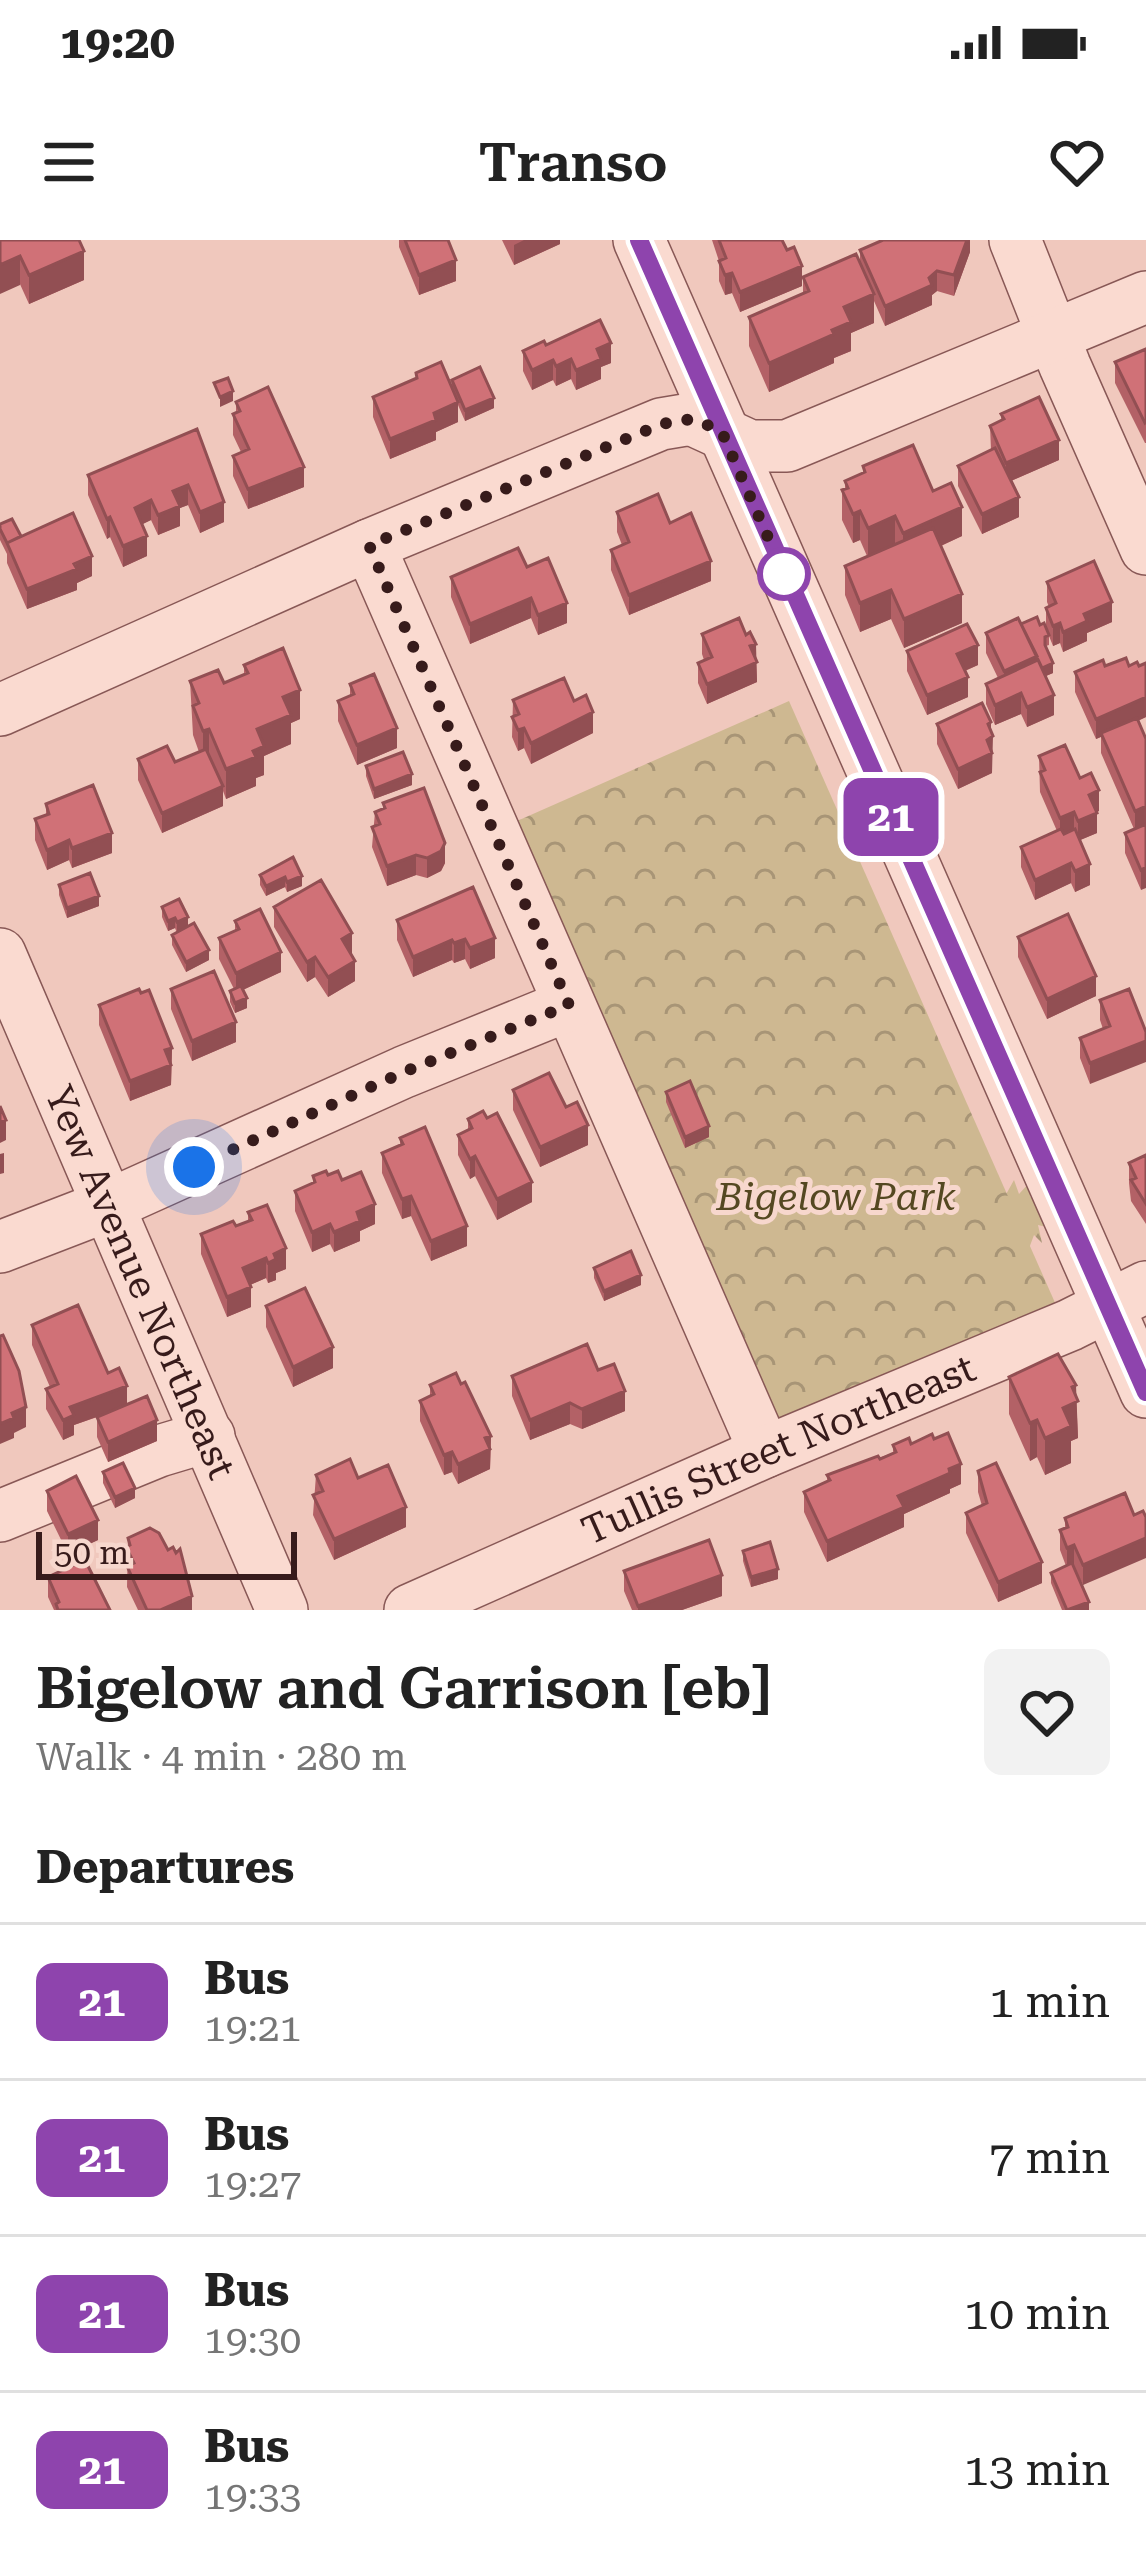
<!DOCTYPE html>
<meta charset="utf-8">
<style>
body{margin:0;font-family:"Roboto Serif",serif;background:#f2f2f2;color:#222;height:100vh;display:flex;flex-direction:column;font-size:45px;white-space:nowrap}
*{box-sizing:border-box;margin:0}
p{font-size:39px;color:#767676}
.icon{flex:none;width:66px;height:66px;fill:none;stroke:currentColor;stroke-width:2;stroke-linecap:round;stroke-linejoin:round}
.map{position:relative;height:1370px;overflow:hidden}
.sheet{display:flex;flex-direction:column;background:#fff;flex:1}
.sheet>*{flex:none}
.badge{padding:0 24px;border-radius:18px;font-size:42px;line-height:78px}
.scale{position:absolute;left:36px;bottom:30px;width:261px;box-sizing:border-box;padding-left:12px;border:6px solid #371b1b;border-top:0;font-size:33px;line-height:42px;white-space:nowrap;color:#371b1b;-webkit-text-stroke:9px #f7d7cd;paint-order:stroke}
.you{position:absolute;width:60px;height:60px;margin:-30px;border:9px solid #fff;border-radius:50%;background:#1a73e8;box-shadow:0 0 0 18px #1a73e833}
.map>.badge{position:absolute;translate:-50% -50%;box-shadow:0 0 0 6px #fff}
h2{padding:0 36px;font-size:45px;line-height:108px}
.round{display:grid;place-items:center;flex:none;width:126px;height:126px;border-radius:18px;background:#f2f2f2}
.summary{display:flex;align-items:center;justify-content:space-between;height:204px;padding:0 36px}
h1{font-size:57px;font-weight:600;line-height:90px}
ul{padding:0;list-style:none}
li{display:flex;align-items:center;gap:36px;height:156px;padding:0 36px;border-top:3px solid #e0e0e0}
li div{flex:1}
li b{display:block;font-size:45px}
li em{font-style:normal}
li .badge{min-width:132px;font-weight:700;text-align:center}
.status{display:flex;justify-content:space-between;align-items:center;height:84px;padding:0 60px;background:#fff;direction:ltr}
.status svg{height:33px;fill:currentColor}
header{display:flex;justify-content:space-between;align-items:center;height:156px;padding:0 36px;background:#fff;font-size:54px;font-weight:600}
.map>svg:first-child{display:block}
.forest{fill:url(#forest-firs)}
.park{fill:url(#park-crowns)}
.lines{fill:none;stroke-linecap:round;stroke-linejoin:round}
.minor-casing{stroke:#885856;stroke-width:54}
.minor{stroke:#fadad0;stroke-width:51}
.wall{fill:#b36166}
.shaded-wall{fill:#924f53}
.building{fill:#d07177;stroke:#924f53;stroke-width:3}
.line-casing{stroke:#fff;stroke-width:27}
.line{stroke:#8e44ad;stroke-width:18}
.walk{stroke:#371b1b;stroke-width:12;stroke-dasharray:0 21.6}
.stop-dot{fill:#fff;stroke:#8e44ad;stroke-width:6}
.labels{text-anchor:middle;stroke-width:10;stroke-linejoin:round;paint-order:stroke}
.park-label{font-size:39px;font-style:italic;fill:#544821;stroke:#f7d7cd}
.street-label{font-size:39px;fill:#371b1b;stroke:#f7d7cd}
</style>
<div class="status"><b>19:20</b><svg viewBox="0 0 49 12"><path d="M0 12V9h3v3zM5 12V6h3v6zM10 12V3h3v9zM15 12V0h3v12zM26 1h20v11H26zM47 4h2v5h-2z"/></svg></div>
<header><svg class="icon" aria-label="menu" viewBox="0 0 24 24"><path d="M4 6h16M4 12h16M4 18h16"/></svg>Transo<svg class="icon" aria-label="heart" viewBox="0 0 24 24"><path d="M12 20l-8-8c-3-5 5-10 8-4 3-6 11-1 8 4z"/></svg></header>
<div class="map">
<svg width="1146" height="1370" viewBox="0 0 1146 1370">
<defs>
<pattern id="forest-firs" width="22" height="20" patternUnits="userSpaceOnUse" patternTransform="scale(3)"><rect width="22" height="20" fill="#ceb891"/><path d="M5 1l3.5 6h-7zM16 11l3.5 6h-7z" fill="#a89576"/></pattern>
<pattern id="park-crowns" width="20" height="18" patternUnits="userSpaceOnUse" patternTransform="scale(3)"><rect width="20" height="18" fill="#ceb891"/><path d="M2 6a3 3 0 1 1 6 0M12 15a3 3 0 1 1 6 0" fill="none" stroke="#a89576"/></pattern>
</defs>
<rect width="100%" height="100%" fill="#f0c8bd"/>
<path class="forest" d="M1014,940L1019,954L1031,941L1030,957L1043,952L1054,967L1041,978L1055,989L1038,985L1042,1003L1034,995L1028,1011L1004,958Z"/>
<path class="park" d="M789,461L1060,1074L772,1201L501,588Z"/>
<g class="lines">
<g class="minor-casing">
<g id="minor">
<path d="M639,0L1146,1152"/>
<path d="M1015,0L1065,126L1146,309"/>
<path d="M369,305L765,1212"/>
<path d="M0,470L369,305L661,184L691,179L750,206H787L1146,57"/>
<path id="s1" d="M0,714L282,1370"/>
<path d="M0,1007L109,965L404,832L569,765"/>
<path d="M0,1276L159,1211L209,1196"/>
<path id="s2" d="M410,1370L765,1212L1070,1085L1146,1047"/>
</g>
</g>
<use href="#minor" class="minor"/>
</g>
<path class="wall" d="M0,0L84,40L29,64Z
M399,0H448L456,41L419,55L399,7Z
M502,0H560V4L514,25Z
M712,0H782L802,46L740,72L732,53L725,55L719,41V21Z
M970,0V12L954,56L937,51L932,55V65L885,86L874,61V83L851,93V111L834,118V123L769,152L749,106V77L803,54V37L860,22V10Z
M546,105L611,123L601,127V139L576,150L571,139L556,146L553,140L532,150L523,131V111Z
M1146,109V203H1145L1115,143V122Z
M416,133L452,147V140L494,168L465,181L458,165V182L436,192V200L390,219L373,177V157L416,138Z
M236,162L304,247L248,269L233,236V216L241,212L233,195V174L236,173Z
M1001,174L1059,220L1011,241L1019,277L982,294L958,246V226L991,210L990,186L1001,180Z
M197,189L224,282L200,293L188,265L180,268V286L158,295L151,280L142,284L147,316L123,327L110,297L107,299L88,255V235Z
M863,226L933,251L962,296L941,306L962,383L904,408L891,379L860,392L845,355V326L867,316L860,300L853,303L842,280V250L845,249V241L863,233Z
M617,272L670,283L711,341L629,375L611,330V310L622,305L617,292Z
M0,284L21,296L92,336L77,343V350L27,369L7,323V314L0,300Z
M527,327L567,383L538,395L531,378L470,404L451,357V337Z
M1047,342L1112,382L1087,393V401L1063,412L1060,403L1053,406L1049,396V405L1046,406L1053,433L1046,436L1054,475L1027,487L1021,474L995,485L986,464V444L998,438L986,413V393L1021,384L1040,385L1046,388V368L1049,367L1047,362Z
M702,394L746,395L756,419L757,442L707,464L698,443V423L704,420L702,414Z
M907,411L978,425L965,431L968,457L927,475L907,431Z
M244,425L300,479L291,483V504L264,516V535L256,538V546L226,559L223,551V566L162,593L138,540V519L175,522L199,512L193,495L190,441L224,443L244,434Z
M1105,426L1146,477L1138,481L1146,499L1141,650L1125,613V593L1134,589L1101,513V497L1096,499L1075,452V432Z
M350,444L397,508L357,525L338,481V461L350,456Z
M513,460L574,461L593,493L531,524L524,508L518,511L512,497Z
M937,484L991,492L992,533L958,549L937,504Z
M1039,516L1080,538L1099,571L1096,572L1097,593L1080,600L1090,645L1075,652L1071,643L1035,660L1021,627V607L1057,591L1040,552Z
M366,526L412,545L374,559L366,536Z
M383,563L445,623L441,631L427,638L416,635L387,646L372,607L375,572L383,568Z
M46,564L112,613L72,628L69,620L47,630L35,600V579L46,575Z
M293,617L302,646L287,652L285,647L266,656L260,645V635Z
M59,645L99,666L67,678L59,655Z
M473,647L495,718L470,729L465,719L454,723L452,720L413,737L397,700V680Z
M162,667L188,687L209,720L186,732L172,705V695L177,693L175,688L168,691L162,677Z
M274,667L352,713L351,714L355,741L328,757L315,737L307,742L274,687Z
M235,681L281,732L243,750L247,768L235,773L230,762V751L234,749L219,719V698L235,691Z
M1018,697L1096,756L1047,779L1018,717Z
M171,749L236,802L192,821L171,769Z
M1129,749L1090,844L1080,818V798L1103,789L1100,780V760Z
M99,765L172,808L171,845L130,861L99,785Z
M513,850L566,867L588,905L540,927L513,870Z
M666,852L709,897L685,908L666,862Z
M487,878L532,962L497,980L475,936L470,939L458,915V895L468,890V879Z
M400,898L467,1006L431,1021L411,976L402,979L382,933V913L400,906Z
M1146,915V984L1131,961L1129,943V923Z
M328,935L342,940L375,984L360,991V1001L334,1012L330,1004L312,1012L295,971V951L313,943V936Z
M248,972L286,1029L276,1033V1040L268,1043L266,1038L250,1045L251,1067L227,1077L201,1014V994L236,986L248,981Z
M594,1028L641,1045L604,1061L594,1038Z
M266,1066L333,1128L293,1147L266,1087Z
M32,1085L108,1133L127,1164L157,1201L108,1222L97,1197V1177L103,1175L74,1185V1195L63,1200L46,1169V1149L50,1147L32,1105Z
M598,1130L625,1171L582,1189L570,1184L530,1200L512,1156V1136Z
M1009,1137L1076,1156L1078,1198L1071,1201V1223L1045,1235L1037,1217L1030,1221L1009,1174Z
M461,1144L491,1196L490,1229L458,1244L452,1232L444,1235L420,1181V1161L430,1156V1145Z
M911,1204L961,1244L950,1249V1253L904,1274V1287L827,1322L804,1272V1252L827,1241V1235L893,1213V1205Z
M978,1231L1042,1343L998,1362L966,1293V1273L982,1266L978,1252Z
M103,1232L135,1258L115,1268L103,1243Z
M316,1235L406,1287L334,1320L313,1275Z
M47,1251L98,1300L68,1314L47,1271Z
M1125,1253L1083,1345L1073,1325L1089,1370H1062L1051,1343V1333L1066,1326L1060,1310V1290L1065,1288V1278Z
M128,1298L192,1370H138L127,1347Z
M743,1311L778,1339L751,1347L743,1321Z
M624,1331L722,1356L682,1370H632L624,1351Z
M48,1337L110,1370H54L48,1357Z"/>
<path class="shaded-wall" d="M524,0H560V4L514,25V5Z
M967,0H970V12L954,56V35Z
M84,11V40L29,64V35Z
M20,16V45L0,54V25Z
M456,20V41L419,55V35Z
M802,26V46L740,72V52Z
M937,31V51L932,55V65L885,86V66Z
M732,33V53L725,55V35Z
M874,54V83L851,93V111L834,118V123L769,152V123L832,90L844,67Z
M611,103V123L601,127V139L576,150V130L597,109Z
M571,119V139L556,146V126Z
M553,120V140L532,150V130Z
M233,151V161L220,167V157Z
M494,158V168L465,181V170Z
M458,162V182L436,192V200L390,219V199L434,173Z
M1059,200V220L1006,243V223Z
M304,227V247L248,269V249Z
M188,245V265L180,268V286L158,295V275L173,251Z
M1019,257V277L982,294V274Z
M151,260V280L135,288V268Z
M224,262V282L200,293V272Z
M962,267V296L903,323V293Z
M860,271V300L853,303V274Z
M895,276V306L868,318V288Z
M110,277V297L107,299V279Z
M147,296V316L123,327V306Z
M92,316V336L77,343V350L27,369V349Z
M711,321V341L629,375V355Z
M891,350V379L860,392V363Z
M962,354V383L904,408V379Z
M531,358V378L470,404V384Z
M1112,362V382L1087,393V401L1063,412V392L1084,374Z
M567,363V383L538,395V375Z
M1060,383V403L1053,406V386Z
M756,404L757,442L707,464V444L750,406Z
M978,405V425L957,434V414Z
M1037,416V436L1004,452V431Z
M1053,423V433L1041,438V428Z
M968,437V457L927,475V455Z
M1146,442V477L1096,499V479Z
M300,450V479L291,483V504L264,516V535L256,538V546L226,559V529L283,457Z
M1021,453V474L995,485V465Z
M1054,455V475L1027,487V467Z
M593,472V493L531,524V503Z
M991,482V497L993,496L992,533L958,549V529Z
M397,488V508L357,525V505Z
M524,488V508L518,511V490Z
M209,489V518L203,520V491Z
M412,534V545L374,559V549Z
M223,546V566L162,593V573Z
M1099,550V571L1089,575V555Z
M1146,566V586L1135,591V571Z
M1074,572V592L1060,598V578Z
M1097,573V593L1078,601V581Z
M112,593V613L72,628V608Z
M69,600V620L47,630V610Z
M445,603V623L441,631L427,638V618Z
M416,615V635L387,646V626Z
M1071,623V643L1035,660V640Z
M1090,624V645L1075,652V631Z
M1146,627V648L1141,650V630Z
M302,636V646L287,652V642Z
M285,637V647L266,656V646Z
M99,656V666L67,678V668Z
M188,677V687L177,693V682Z
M175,678V688L168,691V681Z
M352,693V713L342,719V699Z
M495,698V718L470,729V708Z
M465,699V719L454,723V703Z
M452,700V720L413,737V717Z
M209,710V720L186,732V722Z
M281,712V732L236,753V733Z
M315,717V737L307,742V722Z
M355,721V741L328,757V737Z
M1096,736V756L1047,779V759Z
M247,758V768L235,773V763Z
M236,782V802L192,821V801Z
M1146,801V822L1090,844V823Z
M172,808L171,845L130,861V841L165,810Z
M6,880V900L0,903V882Z
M588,885V905L540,927V907Z
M709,886V897L685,908V897Z
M4,913V933L0,934V914Z
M475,916V936L470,939V919Z
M532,942V962L497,980V959Z
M411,956V976L402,979V959Z
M375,964V984L360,991V1001L334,1012V992L357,972Z
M330,984V1004L312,1012V992Z
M467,986V1006L431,1021V1001Z
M286,1008V1029L276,1033V1040L268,1043V1023L274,1014Z
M266,1018V1038L243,1048V1028Z
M641,1035V1045L604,1061V1051Z
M251,1047V1067L227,1077V1057Z
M333,1107V1128L293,1147V1127Z
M1076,1145L1078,1198L1071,1201V1223L1045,1235V1198L1063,1168L1072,1147Z
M127,1146V1166L74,1185V1195L63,1200V1180L70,1167Z
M625,1151V1171L582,1189V1169Z
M570,1163V1184L530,1200V1180Z
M26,1167V1187L14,1193V1198L0,1204V1184L12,1173Z
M157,1180V1201L108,1222V1202Z
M1037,1180V1217L1030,1221V1183Z
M491,1196L490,1229L458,1244V1224L485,1198Z
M452,1212V1232L444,1235V1215Z
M961,1224V1244L950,1249V1253L904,1274V1287L827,1322V1301L898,1256Z
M135,1248V1258L115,1268V1257Z
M406,1267V1287L334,1320V1299Z
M98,1280V1300L68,1314V1294Z
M1146,1298V1318L1083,1345V1325Z
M1074,1305V1325L1067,1328V1308Z
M1042,1322V1343L998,1362V1342Z
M778,1329V1339L751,1347V1337Z
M722,1335V1356L682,1370H638V1366Z
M192,1356V1370H160Z
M1089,1362V1370H1071Z"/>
<path class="building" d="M0,0H79L84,11L29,35L20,16L0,25Z
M405,0H448L456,20L419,35Z
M719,0H782L787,10L794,7L802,26L740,52L732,33L725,35L719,21L726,18Z
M883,0H967L954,35L937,31L929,38L932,45L885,66L860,10Z
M856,14L874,54L844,67L851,82L832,90L834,94L769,123L749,77L809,51L803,37Z
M600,80L611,103L597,109L601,119L576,130L571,119L556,126L553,120L532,130L523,111L544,101L546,105Z
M1146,109V182L1145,183L1115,122Z
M441,122L458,162L434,173L436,180L390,199L373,157L417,138L416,133Z
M480,127L494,158L465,170L452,140Z
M228,138L233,151L220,157L214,143Z
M268,147L304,227L248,249L233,216L249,209L233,174L240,171L236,162Z
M1039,157L1059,200L1006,223L990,186L1004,179L1001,174Z
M197,189L224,262L200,272L188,245L173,251L180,266L158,275L151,260L135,268L147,296L123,306L110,277L107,279L88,235Z
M913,205L933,251L951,243L962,267L903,293L895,276L868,288L860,271L853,274L842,250L848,248L845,241L865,232L863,226Z
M995,208L1019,257L982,274L958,226Z
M658,254L670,283L691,273L711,321L629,355L611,310L629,302L617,272Z
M73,273L92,316L74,324L77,329L27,349L7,303Z
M12,279L21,296L7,303L0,289V284Z
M933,288L962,354L904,379L891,350L860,363L845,326Z
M518,308L527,327L548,318L567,363L538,375L531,358L470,384L451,337Z
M1094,321L1112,362L1084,374L1087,381L1063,392L1060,383L1053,386L1046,368L1056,363L1047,342Z
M1037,377L1040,385L1044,383L1049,395L1045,397V405L1053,423L1042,428L1021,384Z
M739,378L746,395L750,392L756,404L750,406L757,422L707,444L698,423L712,417L702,394Z
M1018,378L1037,416L1004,431L986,393Z
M967,384L978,405L957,414L968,437L927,455L907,411Z
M283,408L300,450L283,457L291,475L257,489L264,506L253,511L256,517L226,529L209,489L203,491L193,466L199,463L190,441L218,430L224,443L248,433L244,425Z
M1126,418L1129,426L1137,422L1139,426L1146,423V457L1096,479L1075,432L1103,420L1105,426Z
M1038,420L1054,455L1027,467L1021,453L995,465L986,444Z
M374,434L397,488L357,505L338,461L354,454L350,444Z
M564,438L574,461L586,455L593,472L531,503L524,488L518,490L512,477L519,474L513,460Z
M982,463L991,482L988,484L993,496L987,500L992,513L958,529L937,484Z
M1137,478L1146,499V566L1135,571L1101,493Z
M1065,505L1080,538L1091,533L1099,550L1089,555L1097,573L1078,581L1074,572L1060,578L1040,532L1045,530L1039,516Z
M167,506L175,522L206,509L223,546L162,573L138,519Z
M403,512L412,534L374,549L366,526Z
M93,545L112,593L72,608L69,600L47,610L35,579L49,574L46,564Z
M424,548L445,603L441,611L427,618L416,615L387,626L372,587L380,584L375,572L385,568L383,563Z
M1146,584V627L1141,630L1125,593Z
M1061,589L1064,594L1075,589L1090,624L1075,631L1071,623L1035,640L1021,607Z
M293,617L302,636L287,642L285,637L266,646L260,635Z
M90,633L99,656L67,668L59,645Z
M321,640L352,693L342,699L355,721L328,737L315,717L307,722L274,667Z
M473,647L495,698L470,708L465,699L454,703L452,700L413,717L397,680Z
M179,659L188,677L177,682L175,678L168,681L162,667Z
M260,669L281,712L236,733L219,698L239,689L235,681Z
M1068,674L1096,736L1047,759L1018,697Z
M194,683L209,710L186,722L172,695Z
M214,731L236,782L192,801L171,749Z
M241,746L247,758L235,763L230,751Z
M139,749L141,753L149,750L172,808L165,810L171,825L130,841L99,765Z
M1129,749L1146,792V801L1090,823L1080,798L1110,786L1100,760Z
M549,833L566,867L577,862L588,885L540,907L513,850Z
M690,841L709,886L685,897L666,852Z
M0,866L6,880L0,882Z
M483,871L487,878L497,873L532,942L497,959L475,916L470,919L458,895L472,888L468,879Z
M425,887L467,986L431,1001L411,956L402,959L382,913L403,904L400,898Z
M1146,915V964L1131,940L1136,938L1129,923Z
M326,931L328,935L338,931L342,940L361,932L375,964L357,972L360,981L334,992L330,984L312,992L295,951L315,942L313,936Z
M267,965L286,1008L274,1014L276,1019L268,1023L266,1018L243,1028L251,1047L227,1057L201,994L233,981L236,986L252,980L248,972Z
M631,1011L641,1035L604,1051L594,1028Z
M305,1048L333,1107L293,1127L266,1066Z
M78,1065L108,1133L119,1128L127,1146L70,1167L74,1175L63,1180L46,1149L58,1144L32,1085Z
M3,1095L19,1131L26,1167L12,1173L14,1178L0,1184V1096Z
M587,1104L598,1130L614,1124L625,1151L582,1169L570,1163L530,1180L512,1136Z
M1058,1114L1076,1145L1072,1147L1078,1161L1063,1168L1071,1186L1045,1198L1037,1180L1030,1183L1009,1137Z
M456,1133L461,1144L465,1142L491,1196L485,1198L490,1209L458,1224L452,1212L444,1215L420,1161L434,1154L430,1145Z
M147,1156L157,1180L108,1202L97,1177Z
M948,1193L961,1224L949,1229L950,1233L898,1256L904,1267L827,1301L804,1252L830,1240L827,1235L878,1216L880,1219L896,1212L893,1205L909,1198L911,1204L932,1194L934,1199Z
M350,1219L358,1238L388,1225L406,1267L334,1299L313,1255L323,1251L316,1235Z
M123,1223L135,1248L115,1257L103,1232Z
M996,1223L1042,1322L998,1342L966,1273L987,1263L978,1231Z
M76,1236L98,1280L68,1294L47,1251Z
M1125,1253L1134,1275L1143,1271L1146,1277V1298L1083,1325L1074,1305L1067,1308L1060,1290L1068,1287L1065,1278Z
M150,1288L159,1293L168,1310L173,1307L176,1313L180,1309L192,1356L160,1370H147L127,1326L134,1323L126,1307L130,1305L128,1298Z
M709,1300L722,1335L638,1366L624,1331Z
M770,1302L778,1329L751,1337L743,1311Z
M85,1320L110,1370H58L56,1364L59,1362L48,1337Z
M1072,1323L1089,1362L1067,1370L1051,1333Z"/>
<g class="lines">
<g class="line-casing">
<path id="line" d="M639,0L1146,1152"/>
</g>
<use href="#line" class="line"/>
<path class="walk" d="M194,927L404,832L569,765L369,305L662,184L691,179L721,190L784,334"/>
</g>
<circle class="stop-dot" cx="784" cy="334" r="24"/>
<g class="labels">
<g class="park-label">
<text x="836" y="970">Bigelow Park</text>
</g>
<g class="street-label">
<text dy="14" stroke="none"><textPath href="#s1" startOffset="357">Yew Avenue Northeast</textPath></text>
<text dy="14" stroke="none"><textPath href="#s2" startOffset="402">Tullis Street Northeast</textPath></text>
</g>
</g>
</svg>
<div class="scale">50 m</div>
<div class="you" style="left:194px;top:927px"></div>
<b class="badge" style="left:891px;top:577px;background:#8e44ad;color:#fff">21</b>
</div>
<section class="sheet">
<div class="summary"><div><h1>Bigelow and Garrison [eb]</h1><p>Walk · 4 min · 280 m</p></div><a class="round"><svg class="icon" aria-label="heart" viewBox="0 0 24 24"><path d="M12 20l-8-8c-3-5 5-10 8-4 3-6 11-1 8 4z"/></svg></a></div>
<h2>Departures</h2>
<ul>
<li><span class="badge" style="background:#8e44ad;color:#fff">21</span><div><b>Bus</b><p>19:21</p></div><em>1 min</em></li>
<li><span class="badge" style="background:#8e44ad;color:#fff">21</span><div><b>Bus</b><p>19:27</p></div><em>7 min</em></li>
<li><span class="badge" style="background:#8e44ad;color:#fff">21</span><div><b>Bus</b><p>19:30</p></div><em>10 min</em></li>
<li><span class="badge" style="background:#8e44ad;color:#fff">21</span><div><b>Bus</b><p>19:33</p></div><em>13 min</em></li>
</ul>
</section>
